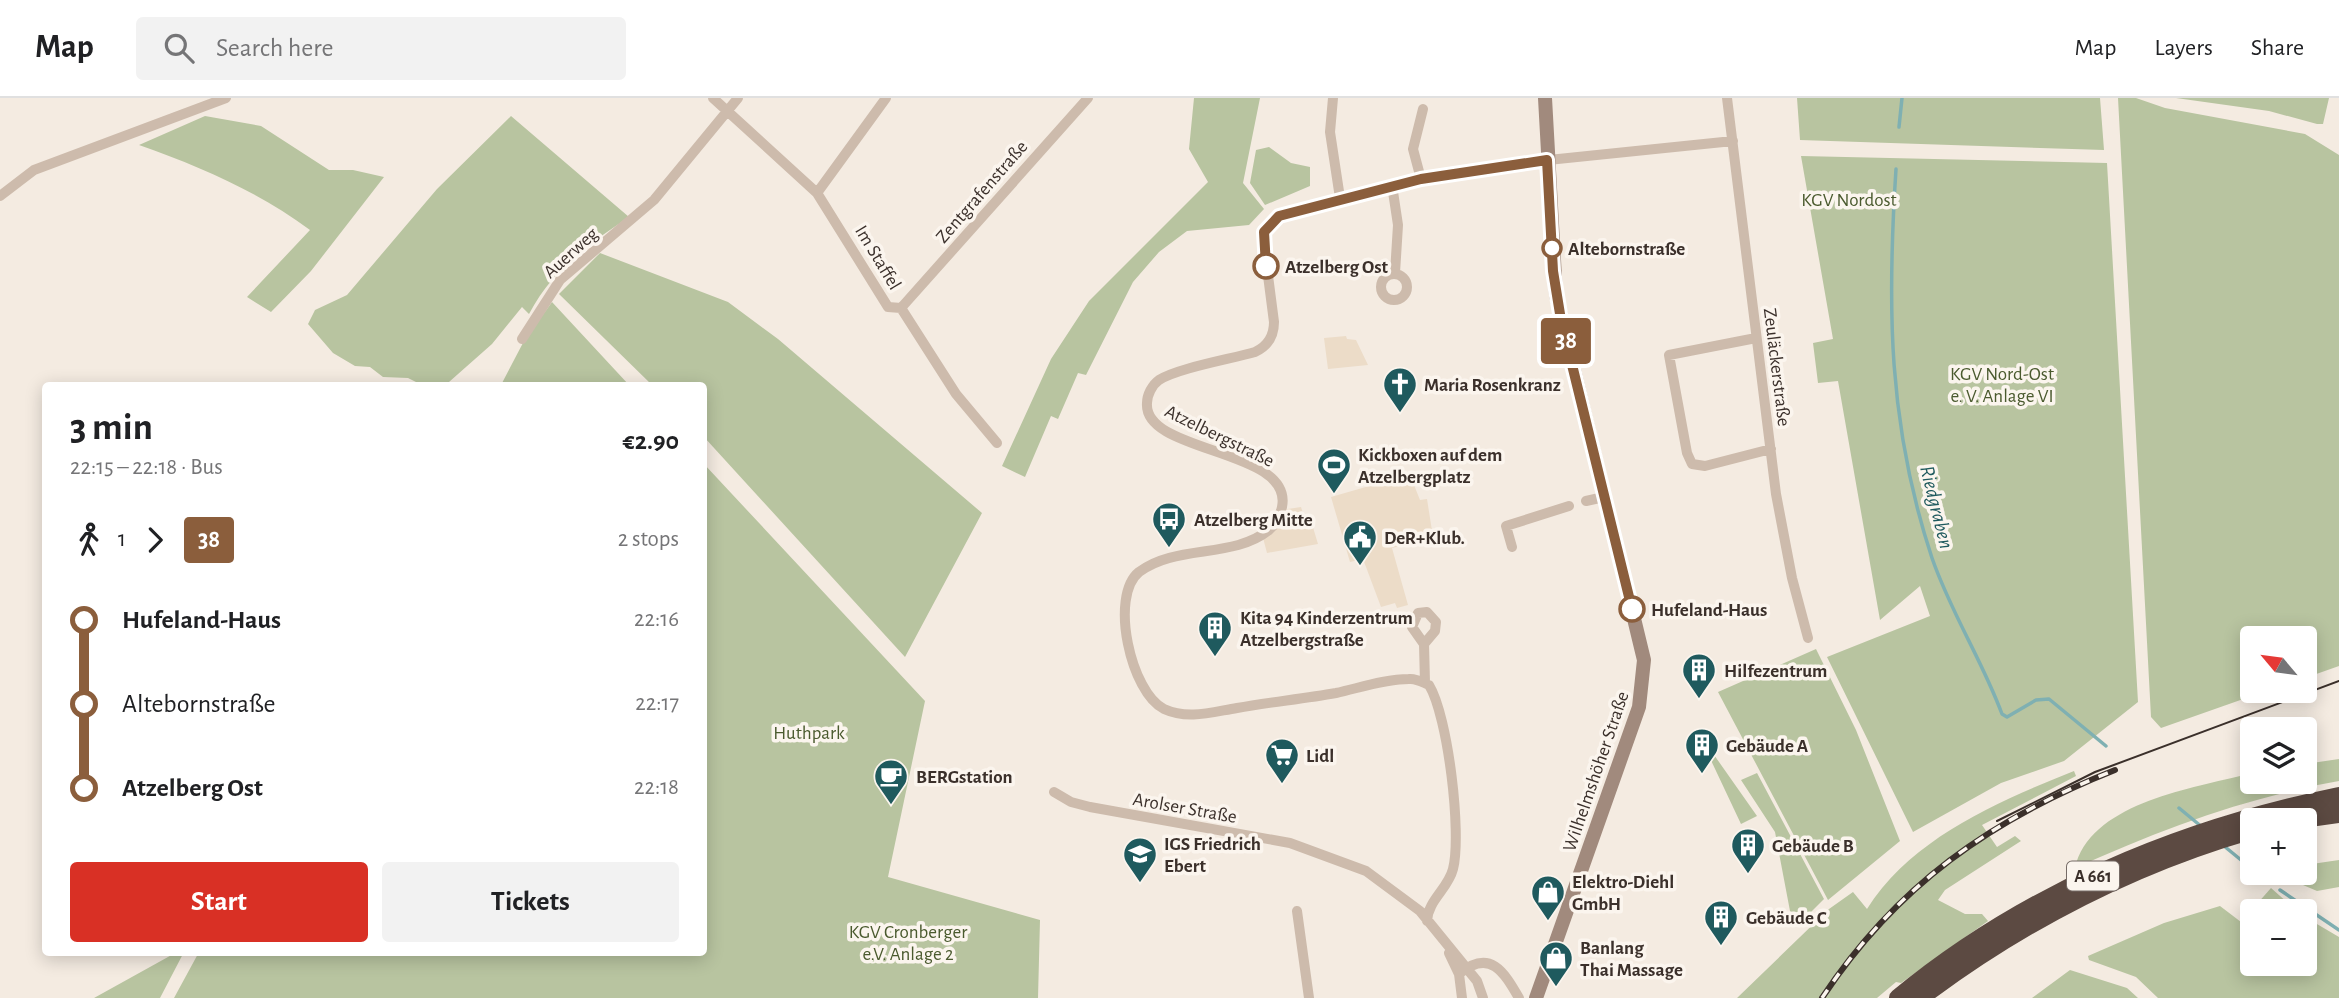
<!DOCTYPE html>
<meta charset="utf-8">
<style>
body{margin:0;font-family:"Alegreya Sans",sans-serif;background:#f2f2f2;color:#202124;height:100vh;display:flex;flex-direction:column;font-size:26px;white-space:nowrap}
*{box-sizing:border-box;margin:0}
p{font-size:23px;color:#757577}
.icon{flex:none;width:38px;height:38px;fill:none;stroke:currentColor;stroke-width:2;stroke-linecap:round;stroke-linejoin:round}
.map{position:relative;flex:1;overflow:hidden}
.sheet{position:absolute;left:42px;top:284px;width:665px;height:574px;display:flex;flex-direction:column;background:#fff;border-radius:7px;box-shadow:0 4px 18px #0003}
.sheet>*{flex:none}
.badge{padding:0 14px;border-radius:5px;font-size:24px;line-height:46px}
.needle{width:46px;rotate:299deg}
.controls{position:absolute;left:2240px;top:528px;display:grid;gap:14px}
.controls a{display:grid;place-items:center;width:77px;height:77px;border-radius:7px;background:#fff;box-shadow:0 4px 18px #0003;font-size:35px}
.map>.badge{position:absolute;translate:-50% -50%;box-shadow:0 0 0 4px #fff}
.legs{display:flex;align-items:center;gap:10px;height:77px;padding:0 28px;font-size:23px}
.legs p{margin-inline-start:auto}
.headline{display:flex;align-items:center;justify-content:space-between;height:119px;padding:0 28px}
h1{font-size:38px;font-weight:700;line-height:52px}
.button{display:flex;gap:14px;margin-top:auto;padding:14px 28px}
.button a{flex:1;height:80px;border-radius:7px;background:#d93025;color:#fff;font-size:28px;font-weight:700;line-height:80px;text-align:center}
.button a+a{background:#f2f2f2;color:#202124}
ul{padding:0 28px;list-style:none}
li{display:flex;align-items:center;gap:24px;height:84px;font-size:26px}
li i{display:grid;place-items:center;width:10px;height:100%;margin:0 9px;background:currentColor}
li i::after{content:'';width:18px;height:18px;margin:-9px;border:5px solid;border-radius:50%;background:#fff}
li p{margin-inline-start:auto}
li:first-child i{background:linear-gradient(#0000 50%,currentColor 0)}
li:last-child i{background:linear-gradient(currentColor 50%,#0000 0)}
header{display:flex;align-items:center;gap:42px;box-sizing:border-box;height:98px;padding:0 35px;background:#fff;border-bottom:2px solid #e0e0e0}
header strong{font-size:33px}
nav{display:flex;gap:38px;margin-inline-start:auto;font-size:24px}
.search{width:490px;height:63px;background:#f2f2f2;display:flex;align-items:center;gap:18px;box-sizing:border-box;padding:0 24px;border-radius:7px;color:#757577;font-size:26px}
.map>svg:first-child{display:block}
.green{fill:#b8c4a0}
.plaza{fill:#ecdcc8}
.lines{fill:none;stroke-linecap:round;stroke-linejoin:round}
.stream{stroke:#7fb0b2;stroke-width:3.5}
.street{stroke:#cdbbac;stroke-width:10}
.secondary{stroke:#a18a7d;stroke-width:14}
.highway{stroke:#5c4a42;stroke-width:18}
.tram{stroke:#3b302b;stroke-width:2}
.rail-casing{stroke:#3b302b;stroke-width:6}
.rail{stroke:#fbf5ee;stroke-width:3.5;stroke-dasharray:10;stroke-linecap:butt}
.line-1-casing{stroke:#fff;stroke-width:16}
.line-1{stroke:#8b5e3c;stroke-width:10}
.stop-1-dot{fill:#fff;stroke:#8b5e3c;stroke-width:3.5}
.labels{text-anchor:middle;stroke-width:7;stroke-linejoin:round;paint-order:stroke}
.shield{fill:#fbf5ee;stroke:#756b66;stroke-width:2}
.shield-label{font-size:18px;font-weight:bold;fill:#3b302b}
.street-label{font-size:19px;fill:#3b302b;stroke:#fbf5ee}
.park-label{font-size:19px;fill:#4a5a2e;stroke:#fbf5ee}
.stop-label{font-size:19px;font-weight:bold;fill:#3b302b;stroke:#fbf5ee;text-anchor:start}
.poi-label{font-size:19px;font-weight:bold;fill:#3b302b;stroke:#fbf5ee;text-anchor:start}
.water-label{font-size:21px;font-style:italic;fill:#1f5a5e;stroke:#fbf5ee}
</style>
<header>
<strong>Map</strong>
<div class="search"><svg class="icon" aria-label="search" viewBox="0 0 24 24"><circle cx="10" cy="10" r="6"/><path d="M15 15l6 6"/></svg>Search here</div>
<nav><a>Map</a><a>Layers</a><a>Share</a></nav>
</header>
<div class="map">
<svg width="2339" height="900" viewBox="0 0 2339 900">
<rect width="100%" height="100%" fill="#f4ebe1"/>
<path class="green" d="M1194,0H1260L1243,85L1264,111L1249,127L1187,133L1159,154L1133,184L1086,277L1078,275L1058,321L1051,318L1025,379L1002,368L1051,261L1089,203L1208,84L1189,51Z
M1797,0H2100L2104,52L1800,42Z
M2118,0H2136L2165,10L2305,36L2339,57V568L2305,580V541H2252V593H2266L2161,630L2151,619Z
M2176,0H2329L2323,26H2317L2269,13Z
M205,18L261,28L329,72H353L384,79L311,173L271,214L247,199L310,132C257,93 201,69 139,47Z
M511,18L629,119C587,147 553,171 529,216L522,209L492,246L449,284L451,287H422L408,280L383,279L370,269L355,268L333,255L308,226L315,212L347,197L437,91Z
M1269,49L1291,65L1310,69V88L1265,107L1250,85L1256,52Z
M1801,58L2107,65L2138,604L2064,663L2001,685L1913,734L1827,559L1930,518L1920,488L1880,522L1838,283L1818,285L1813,245L1833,241Z
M600,155L728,204L778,241L982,415L905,559L704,339V287H652L559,196Z
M552,204L629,287H501L524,243Z
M704,366L925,603L888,779L1040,822L1038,900H174L199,854H704Z
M1816,551L1856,632L1900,743L1828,802L1718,594Z
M1712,654L1757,718L1741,726L1708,656Z
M2339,661V683C2247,699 2159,732 2075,770C2089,707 2187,691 2240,678L2252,676V684H2305V666Z
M2074,673L2076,678L1982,727L1997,749L2015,738L2021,743L1945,792L1938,802L1965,816H1982L1988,823L1901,885L1896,884L1877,900H1737L1829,811L1853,794L1867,811C1912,740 1997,704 2074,673Z
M1757,675L1824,801L1801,824L1790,813L1775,734L1741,682Z
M2339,762V789L2317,793L2277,776L2305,775V767Z
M2271,790L2298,814H2252V866H2305V819L2339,839V900H2158L2136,879L2089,862L2088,858L2164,825L2220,808L2241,824Z
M177,854H184L160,900H94Z
M2070,872L2127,890L2138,900H2032Z"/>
<path class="plaza" d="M1346,238L1347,241L1356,242L1368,267L1328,271L1324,240Z
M1390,382L1391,388L1412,382L1420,402L1427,401L1433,439L1392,450L1408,507L1397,510L1395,505L1381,509L1363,461L1350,464L1331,399Z
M1301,409L1307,427L1312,426L1318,446L1267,455L1262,436L1281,412Z"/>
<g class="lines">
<path class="stream" d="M1899,29L1902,0
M1896,71C1887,209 1888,327 1932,460C1951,515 1982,562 2002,616L2007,619L2036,602L2049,601L2106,648
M2179,710L2202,729
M2224,748L2252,771
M2280,792L2339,832"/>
<path class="street" d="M713,0L817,95L888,209L901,210L956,296L997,345
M1333,0L1330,34L1340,100
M1727,0L1776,396L1792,480L1808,540
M1421,81L1413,51L1423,11
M1392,87L1398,127L1395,175
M817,95L886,0
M0,98L34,72L226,0
M1381 189a13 13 0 1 1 26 0a13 13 0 1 1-26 0Z
M901,210L1088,0
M1756,240L1669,257L1687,355L1692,366L1705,368L1771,351
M522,241L560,182L654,102L738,0
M1586,403L1604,399
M1512,449L1506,428L1569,408
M1424,546L1412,529L1418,515L1427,514L1436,524L1435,533L1424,546L1425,585
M1054,694L1071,704L1090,709L1290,745L1366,773L1420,813L1477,883L1483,900
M1297,813L1309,900
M1427,823C1428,802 1448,791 1453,771C1462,736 1448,618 1429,587C1422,584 1416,580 1409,581C1385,581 1359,590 1336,595C1303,601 1270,604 1237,610C1212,614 1188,622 1164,611C1131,595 1109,498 1139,474C1176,446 1233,461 1269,432C1276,426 1280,418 1282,409C1294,350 1143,356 1147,305C1147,297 1152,287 1159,282C1178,270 1231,261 1255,254C1268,248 1274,238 1274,224L1263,139L1269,126L1279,118L1421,81L1499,67L1733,43
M1449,855L1459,876L1462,900
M1459,876C1490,850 1504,874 1519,900"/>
<path class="secondary" d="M1536,900L1639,609L1644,562L1556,197L1545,0"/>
<path class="highway" d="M2288,723L2339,716
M1898,900C2025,795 2179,731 2339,698
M1920,900C2021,824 2131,767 2252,732"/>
<path class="tram" d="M1997,723L2095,674L2339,583"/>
<g class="rail-casing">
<path id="rail" d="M1822,900C1896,788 1991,721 2115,672"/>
</g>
<use href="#rail" class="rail"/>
</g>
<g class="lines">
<g class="line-1-casing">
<path id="line-1" d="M1266,168L1264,134L1279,118L1421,81L1547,62L1553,173L1561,222L1632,511"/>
</g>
<use href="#line-1" class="line-1"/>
</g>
<defs>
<g id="church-pin" transform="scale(1.75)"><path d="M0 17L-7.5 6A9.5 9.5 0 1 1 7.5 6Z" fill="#1f5a5e" stroke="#fbf5ee"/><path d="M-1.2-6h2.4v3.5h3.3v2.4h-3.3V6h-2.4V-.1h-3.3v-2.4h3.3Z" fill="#fff"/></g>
<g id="stadium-pin" transform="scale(1.75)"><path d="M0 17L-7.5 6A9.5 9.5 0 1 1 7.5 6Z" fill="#1f5a5e" stroke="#fbf5ee"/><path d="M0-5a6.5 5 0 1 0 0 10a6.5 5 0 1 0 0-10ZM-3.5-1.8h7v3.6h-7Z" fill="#fff"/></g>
<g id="bus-pin" transform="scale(1.75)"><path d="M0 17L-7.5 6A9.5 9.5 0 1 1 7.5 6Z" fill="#1f5a5e" stroke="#fbf5ee"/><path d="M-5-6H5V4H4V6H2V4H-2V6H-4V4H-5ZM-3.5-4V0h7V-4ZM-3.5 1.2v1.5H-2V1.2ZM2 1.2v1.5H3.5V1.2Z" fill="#fff"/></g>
<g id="civic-pin" transform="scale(1.75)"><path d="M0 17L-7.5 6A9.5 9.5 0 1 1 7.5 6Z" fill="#1f5a5e" stroke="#fbf5ee"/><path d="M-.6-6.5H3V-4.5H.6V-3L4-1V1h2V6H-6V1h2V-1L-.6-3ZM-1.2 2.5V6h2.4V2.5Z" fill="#fff"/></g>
<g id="building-pin" transform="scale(1.75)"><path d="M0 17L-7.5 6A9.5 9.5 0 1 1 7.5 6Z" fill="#1f5a5e" stroke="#fbf5ee"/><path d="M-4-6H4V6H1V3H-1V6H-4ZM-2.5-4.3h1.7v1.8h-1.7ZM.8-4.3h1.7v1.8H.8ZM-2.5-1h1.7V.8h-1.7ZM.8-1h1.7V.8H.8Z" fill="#fff"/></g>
<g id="supermarket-pin" transform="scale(1.75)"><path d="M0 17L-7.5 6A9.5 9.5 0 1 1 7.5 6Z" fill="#1f5a5e" stroke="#fbf5ee"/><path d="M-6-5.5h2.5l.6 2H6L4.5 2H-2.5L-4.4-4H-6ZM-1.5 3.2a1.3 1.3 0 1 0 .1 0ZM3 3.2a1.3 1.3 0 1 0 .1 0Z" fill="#fff"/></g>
<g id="cafe-pin" transform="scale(1.75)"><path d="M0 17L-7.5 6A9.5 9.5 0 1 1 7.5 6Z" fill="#1f5a5e" stroke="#fbf5ee"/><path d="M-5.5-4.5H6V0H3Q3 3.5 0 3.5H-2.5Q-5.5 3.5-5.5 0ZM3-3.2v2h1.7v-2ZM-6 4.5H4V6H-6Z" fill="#fff"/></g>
<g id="school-pin" transform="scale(1.75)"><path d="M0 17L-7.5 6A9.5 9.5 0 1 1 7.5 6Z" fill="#1f5a5e" stroke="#fbf5ee"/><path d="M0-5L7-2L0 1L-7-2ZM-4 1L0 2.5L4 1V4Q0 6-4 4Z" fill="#fff"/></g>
<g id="shop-pin" transform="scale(1.75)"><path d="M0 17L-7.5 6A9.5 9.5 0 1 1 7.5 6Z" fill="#1f5a5e" stroke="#fbf5ee"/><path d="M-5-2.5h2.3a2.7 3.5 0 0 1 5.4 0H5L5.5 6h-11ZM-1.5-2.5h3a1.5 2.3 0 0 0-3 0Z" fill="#fff"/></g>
</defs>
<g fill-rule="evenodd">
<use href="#church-pin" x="1400" y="286"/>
<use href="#stadium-pin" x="1334" y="367"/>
<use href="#bus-pin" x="1169" y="421"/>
<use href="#civic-pin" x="1360" y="439"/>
<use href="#building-pin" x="1215" y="530"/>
<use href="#building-pin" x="1699" y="572"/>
<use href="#building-pin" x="1702" y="647"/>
<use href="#supermarket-pin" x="1282" y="657"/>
<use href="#cafe-pin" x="891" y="678"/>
<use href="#building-pin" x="1748" y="747"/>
<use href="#school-pin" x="1140" y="756"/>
<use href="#shop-pin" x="1548" y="794"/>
<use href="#building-pin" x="1721" y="819"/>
<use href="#shop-pin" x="1556" y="860"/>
</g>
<g class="stop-1-dot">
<circle cx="1552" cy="150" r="9"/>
<circle cx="1266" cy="168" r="12"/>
<circle cx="1632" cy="511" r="12"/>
</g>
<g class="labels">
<rect class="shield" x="2067" y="763.5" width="52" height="29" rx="5"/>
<g class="shield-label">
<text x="2093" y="784">A 661</text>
</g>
<g class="street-label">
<text transform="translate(981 93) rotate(-49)" y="7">Zentgrafenstraße</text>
<text transform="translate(570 154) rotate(-42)" y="7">Auerweg</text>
<text transform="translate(879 159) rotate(59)" y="7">Im Staffel</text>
<text transform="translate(1778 269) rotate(83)" y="7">Zeuläckerstraße</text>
<text transform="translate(1220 337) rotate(26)" y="7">Atzelbergstraße</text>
<text transform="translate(1595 673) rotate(-71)" y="7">Wilhelmshöher Straße</text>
<text transform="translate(1185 709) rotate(10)" y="7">Arolser Straße</text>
</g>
<g class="park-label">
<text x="1849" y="108">KGV Nordost</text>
<text x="2002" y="282">KGV Nord-Ost<tspan x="2002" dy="22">e. V. Anlage VI</tspan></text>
<text x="809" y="641">Huthpark</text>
<text x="908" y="840">KGV Cronberger<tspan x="908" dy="22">e.V. Anlage 2</tspan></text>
</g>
<g class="stop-label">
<text x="1568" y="157">Altebornstraße</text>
<text x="1285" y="175">Atzelberg Ost</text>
<text x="1651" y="518">Hufeland-Haus</text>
</g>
<g class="poi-label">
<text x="1424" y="293">Maria Rosenkranz</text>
<text x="1358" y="363">Kickboxen auf dem<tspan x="1358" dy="22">Atzelbergplatz</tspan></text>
<text x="1194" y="428">Atzelberg Mitte</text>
<text x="1384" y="446">DeR+Klub.</text>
<text x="1240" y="526">Kita 94 Kinderzentrum<tspan x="1240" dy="22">Atzelbergstraße</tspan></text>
<text x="1724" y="579">Hilfezentrum</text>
<text x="1726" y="654">Gebäude A</text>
<text x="1306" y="664">Lidl</text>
<text x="916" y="685">BERGstation</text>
<text x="1164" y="752">IGS Friedrich<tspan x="1164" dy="22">Ebert</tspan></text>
<text x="1772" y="754">Gebäude B</text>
<text x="1572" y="790">Elektro-Diehl<tspan x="1572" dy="22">GmbH</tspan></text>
<text x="1746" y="826">Gebäude C</text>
<text x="1580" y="856">Banlang<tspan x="1580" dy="22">Thai Massage</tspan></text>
</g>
<g class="water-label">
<text transform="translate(1937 409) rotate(76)" y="7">Riedgraben</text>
</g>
</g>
</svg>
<div class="controls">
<a><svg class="needle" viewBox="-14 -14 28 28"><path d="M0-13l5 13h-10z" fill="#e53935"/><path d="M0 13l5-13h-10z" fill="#757577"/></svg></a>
<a><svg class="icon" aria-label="layers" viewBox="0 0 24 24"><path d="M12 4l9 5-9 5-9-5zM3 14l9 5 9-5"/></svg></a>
<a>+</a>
<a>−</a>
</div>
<b class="badge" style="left:1566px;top:243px;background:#8b5e3c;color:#fff">38</b>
<section class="sheet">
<div class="headline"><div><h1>3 min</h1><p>22:15 – 22:18 · Bus</p></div><b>€2.90</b></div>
<div class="legs"><svg class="icon" aria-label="walk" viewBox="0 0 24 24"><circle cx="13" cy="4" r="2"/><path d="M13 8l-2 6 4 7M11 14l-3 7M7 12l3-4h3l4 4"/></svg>1<svg class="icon" aria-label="forward" viewBox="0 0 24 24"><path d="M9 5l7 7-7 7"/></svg><b class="badge" style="background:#8b5e3c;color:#fff">38</b><p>2 stops</p></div>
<ul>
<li><i style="color:#8b5e3c"></i><b>Hufeland-Haus</b><p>22:16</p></li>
<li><i style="color:#8b5e3c"></i><span>Altebornstraße</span><p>22:17</p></li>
<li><i style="color:#8b5e3c"></i><b>Atzelberg Ost</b><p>22:18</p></li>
</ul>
<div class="button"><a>Start</a><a>Tickets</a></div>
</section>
</div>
